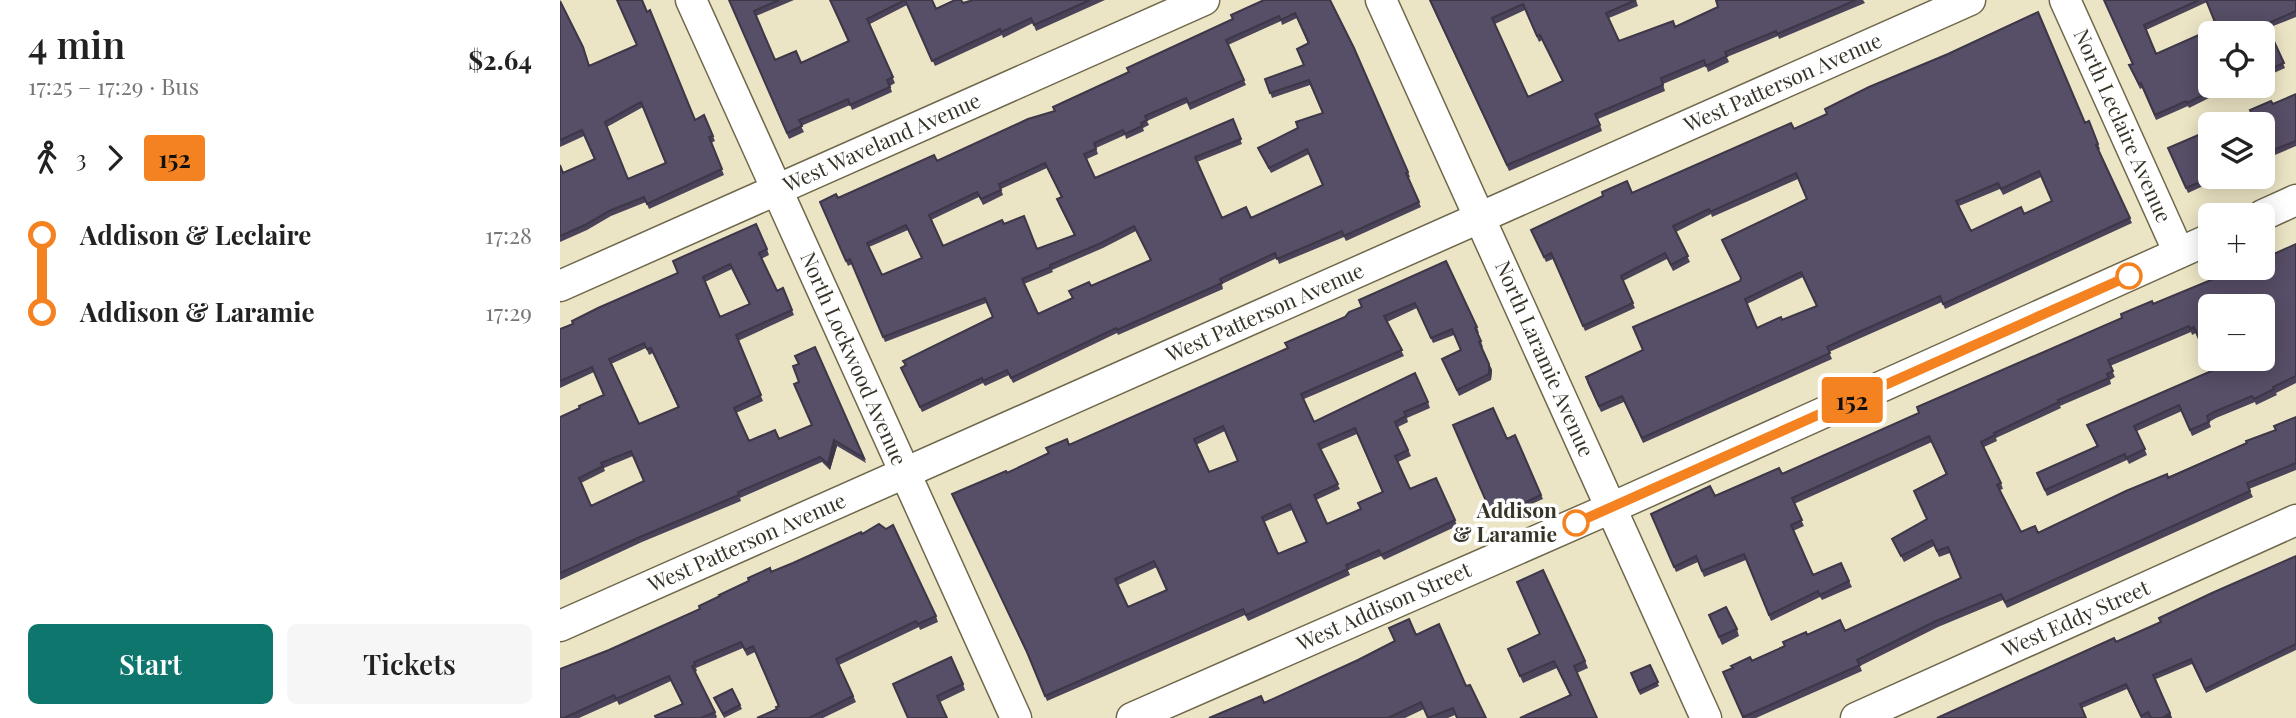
<!DOCTYPE html>
<meta charset="utf-8">
<style>
body{margin:0;font-family:"Playfair Display",serif;background:#f6f6f6;color:#222;height:100vh;display:flex;flex-direction:column;font-size:26px;white-space:nowrap}
*{box-sizing:border-box;margin:0}
p{font-size:23px;color:#767676}
.icon{flex:none;width:38px;height:38px;fill:none;stroke:currentColor;stroke-width:2;stroke-linecap:round;stroke-linejoin:round}
.map{position:relative;flex:1;overflow:hidden}
.sheet{display:flex;flex-direction:column;background:#fff;width:560px}
.sheet>*{flex:none}
.badge{padding:0 14px;border-radius:5px;font-size:24px;line-height:46px}
.tools{position:absolute;left:1638px;top:21px;display:grid;gap:14px}
.tools a{display:grid;place-items:center;width:77px;height:77px;border-radius:10px;background:#fff;box-shadow:0 4px 18px #0003;font-size:35px}
.map>.badge{position:absolute;translate:-50% -50%;box-shadow:0 0 0 4px #fff}
.legs{display:flex;align-items:center;gap:10px;height:77px;padding:0 28px;font-size:23px}
.legs p{margin-inline-start:auto}
.summary{display:flex;align-items:center;justify-content:space-between;height:119px;padding:0 28px}
h1{font-size:38px;font-weight:600;line-height:52px}
.primary-button{display:flex;gap:14px;margin-top:auto;padding:14px 28px}
.primary-button a{flex:1;height:80px;border-radius:10px;background:#0f766e;color:#fff;font-size:28px;font-weight:600;line-height:80px;text-align:center}
.primary-button a+a{background:#f6f6f6;color:#222}
ul{padding:0 28px;list-style:none}
li{display:flex;align-items:center;gap:24px;height:77px;font-size:26px}
li i{display:grid;place-items:center;width:10px;height:100%;margin:0 9px;background:currentColor}
li i::after{content:'';width:18px;height:18px;margin:-9px;border:5px solid;border-radius:50%;background:#fff}
li p{margin-inline-start:auto}
li:first-child i{background:linear-gradient(#0000 50%,currentColor 0)}
li:last-child i{background:linear-gradient(currentColor 50%,#0000 0)}
main{display:flex;flex:1;min-height:0}
.map>svg:first-child{display:block}
.lines{fill:none;stroke-linecap:round;stroke-linejoin:round}
.minor-casing{stroke:#6e674b;stroke-width:33}
.minor{stroke:#fff;stroke-width:30}
.wall{fill:#4b4359;fill-rule:evenodd}
.shaded-wall{fill:#3d3748}
.building{fill:#574e67;stroke:#3d3748;stroke-width:2;fill-rule:evenodd}
.line-1-casing{stroke:#fff;stroke-width:16}
.line-1{stroke:#f58220;stroke-width:10}
.stop-1-dot{fill:#fff;stroke:#f58220;stroke-width:3.5}
.labels{text-anchor:middle;stroke-width:7;stroke-linejoin:round;paint-order:stroke}
.street-label{font-size:21px;fill:#373428;stroke:#fff}
.stop-label{font-size:21px;font-weight:bold;fill:#373428;stroke:#fff;text-anchor:end}
</style>
<main>
<section class="sheet">
<div class="summary"><div><h1>4 min</h1><p>17:25 – 17:29 · Bus</p></div><b>$2.64</b></div>
<div class="legs"><svg class="icon" aria-label="walk" viewBox="0 0 24 24"><circle cx="13" cy="4" r="2"/><path d="M13 8l-2 6 4 7M11 14l-3 7M7 12l3-4h3l4 4"/></svg>3<svg class="icon" aria-label="forward" viewBox="0 0 24 24"><path d="M9 5l7 7-7 7"/></svg><b class="badge" style="background:#f58220;color:#111">152</b></div>
<ul>
<li><i style="color:#f58220"></i><b>Addison &amp; Leclaire</b><p>17:28</p></li>
<li><i style="color:#f58220"></i><b>Addison &amp; Laramie</b><p>17:29</p></li>
</ul>
<div class="primary-button"><a>Start</a><a>Tickets</a></div>
</section>
<div class="map">
<svg width="1736" height="718" viewBox="0 0 1736 718">
<rect width="100%" height="100%" fill="#ece5c5"/>
<g class="lines">
<g class="minor-casing">
<path id="minor" d="M131,0L456,718
M821,0L1146,718
M1505,0L1619,253
M1703,215L1736,200
M0,286L644,0
M0,626L1410,0
M572,718L1051,508L1650,239
M1296,718L1736,520"/>
</g>
<use href="#minor" class="minor"/>
</g>
<path class="wall" d="M169,0H234L196,16L215,60L241,63L288,42L270,0H372L376,9L409,2L413,0H545L476,31L473,23L443,38L442,35L375,66L347,5L310,24L335,83L330,86L332,92L292,110L290,105L241,126L244,132L229,139Z
M770,0L848,172L850,177L848,178L861,207L786,241L784,237L719,264L717,258L662,284L663,289L558,335L557,333L453,383L449,375L425,386L423,383L362,412L341,368L345,366L343,361L433,318L426,303L325,342L292,264L288,266L262,207L278,198L377,161L495,111L673,19ZM737,18L748,44L737,49L744,65L705,79L712,98L750,85L763,113L738,128L698,148L711,173L749,154L762,185L691,218H662L637,162L682,144L673,119L535,178L527,159L538,154L536,148L565,135L566,139L584,131L583,128L589,125L587,121L627,103L630,110L686,85L668,45L721,21L722,25ZM487,168L501,197L497,199L499,205L514,235L477,249L444,224L383,246L371,220L419,197L423,205L443,195L441,189ZM348,230L362,259L322,275L309,247ZM576,231L591,260L531,286L512,298L478,314L464,284L493,272L492,270L543,248Z
M869,0H1076L1078,6L1049,18L1059,41L1115,27L1158,7L1156,0H1303L1305,3L1219,39L1218,36L1167,57L1169,62L1148,72L1146,66L1103,84L1105,91L1038,119L1042,131L949,171ZM965,10L979,42L982,40L1002,81L968,97L935,24Z
M1544,0H1736V17L1708,28L1725,68L1705,77L1703,74V33L1650,86H1679L1658,96L1657,94L1629,108L1628,106L1596,120L1582,88L1580,89L1571,70L1569,65L1572,64ZM1647,2L1657,27L1596,54L1586,30Z
M0,1L29,66L135,120L144,115L155,141L151,143L164,175L89,209L86,202L51,216L27,230L0,242V165L3,173L34,159L24,136L0,147ZM83,107L105,163L68,179L47,127Z
M1736,94V146L1703,160V124L1693,117L1713,104Z
M1529,121L1540,149L1539,150L1572,223L1385,309L1382,302L1303,337L1269,352L1272,359L1083,443L1064,402L1041,412L1027,382L1083,350L1180,281L1181,279L1162,240L1247,199L1238,179L1152,217L1151,214L1116,232L1130,262L1113,271L1107,259L1063,281L1075,308L1025,331L993,259L986,262L971,230L1072,193L1234,129L1525,123ZM1481,177L1492,202L1464,214L1411,231L1399,206L1440,189L1443,195ZM1243,277L1257,307L1222,320L1197,328L1187,304Z
M1608,148L1650,177H1677L1678,180L1657,188L1654,181L1628,193Z
M1736,244V383L1716,393L1717,395L1696,405L1695,402L1656,418L1649,422L1651,427L1632,436L1622,411L1577,431L1587,455L1569,464L1567,460L1487,496L1477,473L1537,447L1527,425L1703,359L1650,306V341L1641,345L1636,333L1632,335L1631,332L1550,366L1555,377L1550,380L1551,384L1500,406L1501,408L1436,438L1437,441L1424,447L1441,483L1443,489L1440,490L1461,532L1478,533L1716,430L1736,417V470L1689,489L1693,497L1447,608L1443,600L1378,627L1300,666L1302,671L1196,718H1183L1163,672L1225,646L1247,635L1285,631L1401,578L1390,553L1379,557L1374,546L1344,562L1332,539L1367,519L1354,491L1386,475L1372,442L1234,504L1244,526L1233,531L1253,575L1289,581L1292,587L1262,600L1260,597L1211,621L1186,560L1144,577L1138,562L1116,572L1091,514L1155,496L1222,474L1359,413L1593,304Z
M207,249L209,255L201,259L217,291L223,288L234,315L178,341L203,401L176,413L189,441L219,439L251,425L304,458L306,463L277,446L270,470L262,462L180,498L181,501L82,542L0,580V417L44,395L34,372L0,388V329ZM172,269L189,304L160,317L145,282ZM86,348L89,355L93,353L118,408L79,424L51,364ZM73,456L84,481L31,506L21,483L45,471L44,468Z
M886,261L917,327L919,333H918L923,347H922L932,370L931,380L899,396L882,359L901,350L894,335L873,343L857,308L827,322L844,356L744,399L754,422L868,402L870,408L847,418L848,422L838,427L851,456L838,462L850,489L895,520L897,526L824,560L821,556L788,570L790,575L688,621L685,615L487,701L469,658L392,494L447,473L509,445L728,349L725,343L785,317ZM665,431L678,461L649,472L636,445ZM797,434L822,492L800,510L767,524L756,500L780,489L760,450ZM732,510L747,542L718,554L704,522ZM597,567L607,591L568,607L558,585Z
M893,425L947,439L955,435L983,499L934,520Z
M1736,556V650L1646,693L1632,664L1596,679L1612,718H1581L1567,689L1522,708L1377,718L1601,622Z
M211,572L376,616L378,622L360,630L359,627L279,665L296,702L263,718H197L217,709L218,706L195,652L187,656L183,648L136,668L137,671L135,672L155,712L157,717L156,718H96L122,704L111,681L59,705L57,701L19,718H0L49,650L140,609L160,596Z
M957,582L1025,661L1028,668L1017,673L1010,696L997,668L963,683L950,655L980,634Z
M1149,615L1177,629L1179,636L1162,645Z
M856,635L906,686L926,718H897L895,715L888,718H868L864,709L845,718H649L704,703Z
M1090,665L1099,686L1080,695L1071,673Z
M403,684L405,690L380,702L335,690Z
M156,701L180,705L182,709L164,718Z"/>
<path class="shaded-wall" d="M929,364L932,370L931,380L929,374Z
M274,440L277,446L270,470L268,464Z
M1610,713L1612,718H1602Z"/>
<path class="building" d="M57,0H82L87,12L90,10L135,120L144,115L153,136L149,137L162,169L87,204L84,197L49,211L25,225L0,236V165L3,173L35,159L22,130L0,140V1L23,47L29,66L77,45ZM81,102L106,163L68,179L45,122Z
M169,0H219L194,11L215,60L236,51L241,63L289,41L270,0H345L307,19L333,77L327,80L330,87L290,105L288,99L239,120L242,126L227,133Z
M345,0H372L376,9L395,0H401L403,3L413,0H530L474,25L471,18L441,32L440,29L372,61Z
M704,0H770L794,48L848,172L846,173L859,202L784,236L782,231L717,259L715,253L660,279L662,283L557,330L556,328L451,378L447,370L423,381L422,378L360,407L341,368L346,365L343,361L433,317L425,298L323,337L290,259L286,261L260,202L276,194L278,198L374,155L377,161L468,119L495,111L493,107L569,72L567,68L673,19L671,15ZM735,13L749,43L737,49L744,65L705,79L710,93L749,80L763,113L736,122L738,128L698,148L709,168L747,149L763,185L691,218L686,207L662,218L635,157L681,139L673,119L535,178L524,154L536,149L534,143L563,130L565,134L582,126L581,123L587,120L585,116L626,98L629,104L684,80L666,40L719,16L721,20ZM485,163L502,197L497,199L515,235L477,249L464,216L444,224L442,220L383,246L369,215L417,192L421,199L441,190L439,184ZM346,225L362,258L322,275L307,243ZM574,226L591,260L531,286L529,282L509,291L513,298L478,314L462,279L491,267L490,265L541,243Z
M870,0H1076L1046,13L1059,41L1113,21L1115,27L1158,7L1156,0H1296L1217,34L1216,31L1165,52L1167,56L1146,66L1144,60L1101,78L1103,85L1035,114L1040,125L947,165ZM963,4L977,36L980,35L1003,81L968,97L932,18Z
M1544,0H1639L1584,25L1596,54L1657,27L1646,0H1736V11L1706,24L1724,63L1703,72V33H1650V86H1668L1657,91L1655,89L1627,103L1626,101L1595,115L1581,83L1579,84L1569,65L1573,64Z
M1478,12L1525,123L1529,121L1538,144L1536,145L1570,218L1383,304L1380,296L1301,331L1267,347L1270,353L1082,438L1062,396L1039,406L1026,377L1083,350L1073,327L1180,281L1181,278L1162,240L1247,199L1236,173L1150,212L1149,209L1113,226L1128,256L1111,265L1105,253L1061,276L1073,303L1023,326L991,253L984,257L971,230L1043,196L1042,192L1067,181L1072,193L1231,123L1234,129L1267,114L1265,109L1309,87L1388,54ZM1479,171L1492,201L1464,214L1461,207L1411,231L1396,201L1438,183L1441,189ZM1241,272L1257,306L1222,320L1221,317L1197,328L1185,299Z
M1736,94V141L1703,154V124H1677L1693,117L1690,110L1711,101L1713,104Z
M1650,130V177H1652L1626,188L1608,148Z
M1653,177H1672L1656,183Z
M196,224L207,249L199,253L217,291L223,288L232,310L176,335L201,395L174,408L189,441L215,430L219,439L252,425L234,384L239,382L233,366L239,364L235,356L255,347L304,458L274,440L268,464L260,457L178,492L179,495L80,537L0,573V417L20,408L19,406L44,395L32,367L0,381V329L13,324L12,321L38,308L118,273L113,261ZM170,264L190,304L160,317L143,277ZM84,343L87,349L91,348L119,407L79,424L49,359ZM71,451L84,481L31,506L19,478L43,466L41,463Z
M1736,244V376L1713,387L1714,389L1694,399L1692,396L1654,412L1647,416L1649,422L1630,430L1619,405L1574,426L1585,449L1566,458L1565,454L1485,490L1477,473L1538,446L1527,425L1679,359H1703V306H1650V335L1639,339L1634,327L1630,329L1629,326L1548,360L1553,371L1547,374L1549,378L1498,400L1499,402L1434,433L1435,435L1421,442L1441,483L1437,485L1461,532L1475,526L1478,533L1566,491L1607,474L1608,478L1687,443L1686,441L1716,430L1714,426L1736,417V463L1687,483L1690,491L1445,602L1441,594L1376,621L1297,660L1300,665L1183,717L1163,672L1173,668L1171,666L1190,657L1192,661L1225,646L1223,642L1246,632L1247,635L1280,620L1285,631L1401,578L1388,547L1377,551L1372,540L1341,556L1332,539L1367,519L1354,491L1387,474L1369,436L1232,498L1242,520L1231,525L1253,575L1281,563L1289,581L1260,595L1258,591L1209,615L1184,554L1142,571L1136,556L1114,567L1091,514L1150,486L1155,496L1219,468L1222,474L1359,413L1357,407L1562,318L1561,314L1592,301L1593,304L1680,268H1703V254L1705,258Z
M886,261L917,327L915,328L921,341L919,342L929,364V374L897,390L882,359L901,350L892,329L871,338L855,303L824,316L842,350L741,394L754,422L855,373L868,402L844,412L846,416L835,422L848,450L835,456L850,489L876,478L895,520L821,555L819,550L786,565L788,569L686,615L683,609L485,696L467,652L392,494L446,471L447,473L489,453L486,448L507,439L509,445L728,348L725,343L785,317L789,312L802,307L799,300ZM663,426L678,461L649,472L634,439ZM795,428L823,492L798,503L801,509L767,524L754,495L778,484L758,444ZM730,504L747,542L718,554L702,517ZM594,561L607,590L568,607L555,579Z
M933,408L947,439L955,435L981,495L933,517L893,425Z
M319,524L326,529L333,525L376,616L358,624L356,621L276,659L293,696L249,718H197L217,709L216,707L219,706L193,646L185,650L181,642L134,662L135,665L132,666L155,712L141,718H96L95,716L123,704L109,676L56,699L54,695L4,718H0V669L49,650L140,609L139,606L160,596L159,595L189,581L188,578L210,568L211,572L233,563L301,532L302,534Z
M1736,556V644L1645,689L1631,659L1593,675L1610,713L1602,718H1591L1588,712L1581,716L1566,684L1520,704L1526,718H1377L1554,638L1556,642L1601,622L1599,618L1652,593Z
M983,570L1025,661L1014,666L1037,718H960L1011,695L994,661L960,676L948,649L980,634L957,582Z
M1166,607L1177,629L1159,637L1149,615Z
M849,619L856,635L879,624L906,686L910,685L926,718H897L893,708L868,718L861,702L828,718H649L701,696L704,703L798,660L835,641L829,628Z
M391,657L403,684L377,696L387,718H348L333,684Z
M1090,665L1098,682L1079,691L1071,673Z
M172,689L180,705L163,714L154,698Z"/>
<g class="lines">
<g class="line-1-casing">
<path id="line-1" d="M1016,523L1569,276"/>
</g>
<use href="#line-1" class="line-1"/>
</g>
<g class="stop-1-dot">
<circle cx="1569" cy="276" r="12"/>
<circle cx="1016" cy="523" r="12"/>
</g>
<g class="labels">
<g class="street-label">
<text transform="translate(1223 83) rotate(-24)" y="7">West Patterson Avenue</text>
<text transform="translate(1562 126) rotate(66)" y="7">North Leclaire Avenue</text>
<text transform="translate(322 143) rotate(-24)" y="7">West Waveland Avenue</text>
<text transform="translate(705 313) rotate(-24)" y="7">West Patterson Avenue</text>
<text transform="translate(293 359) rotate(66)" y="7">North Lockwood Avenue</text>
<text transform="translate(984 359) rotate(66)" y="7">North Laramie Avenue</text>
<text transform="translate(187 543) rotate(-24)" y="7">West Patterson Avenue</text>
<text transform="translate(824 607) rotate(-24)" y="7">West Addison Street</text>
<text transform="translate(1516 619) rotate(-24)" y="7">West Eddy Street</text>
</g>
<g class="stop-label">
<text x="997" y="518">Addison<tspan x="997" dy="24">&amp; Laramie</tspan></text>
</g>
</g>
</svg>
<div class="tools">
<a><svg class="icon" aria-label="locate" viewBox="0 0 24 24"><circle cx="12" cy="12" r="6"/><path d="M12 2v4M12 18v4M2 12h4M18 12h4"/></svg></a>
<a><svg class="icon" aria-label="layers" viewBox="0 0 24 24"><path d="M12 4l9 5-9 5-9-5zM3 14l9 5 9-5"/></svg></a>
<a>+</a>
<a>−</a>
</div>
<b class="badge" style="left:1292px;top:400px;background:#f58220;color:#111">152</b>
</div>
</main>
